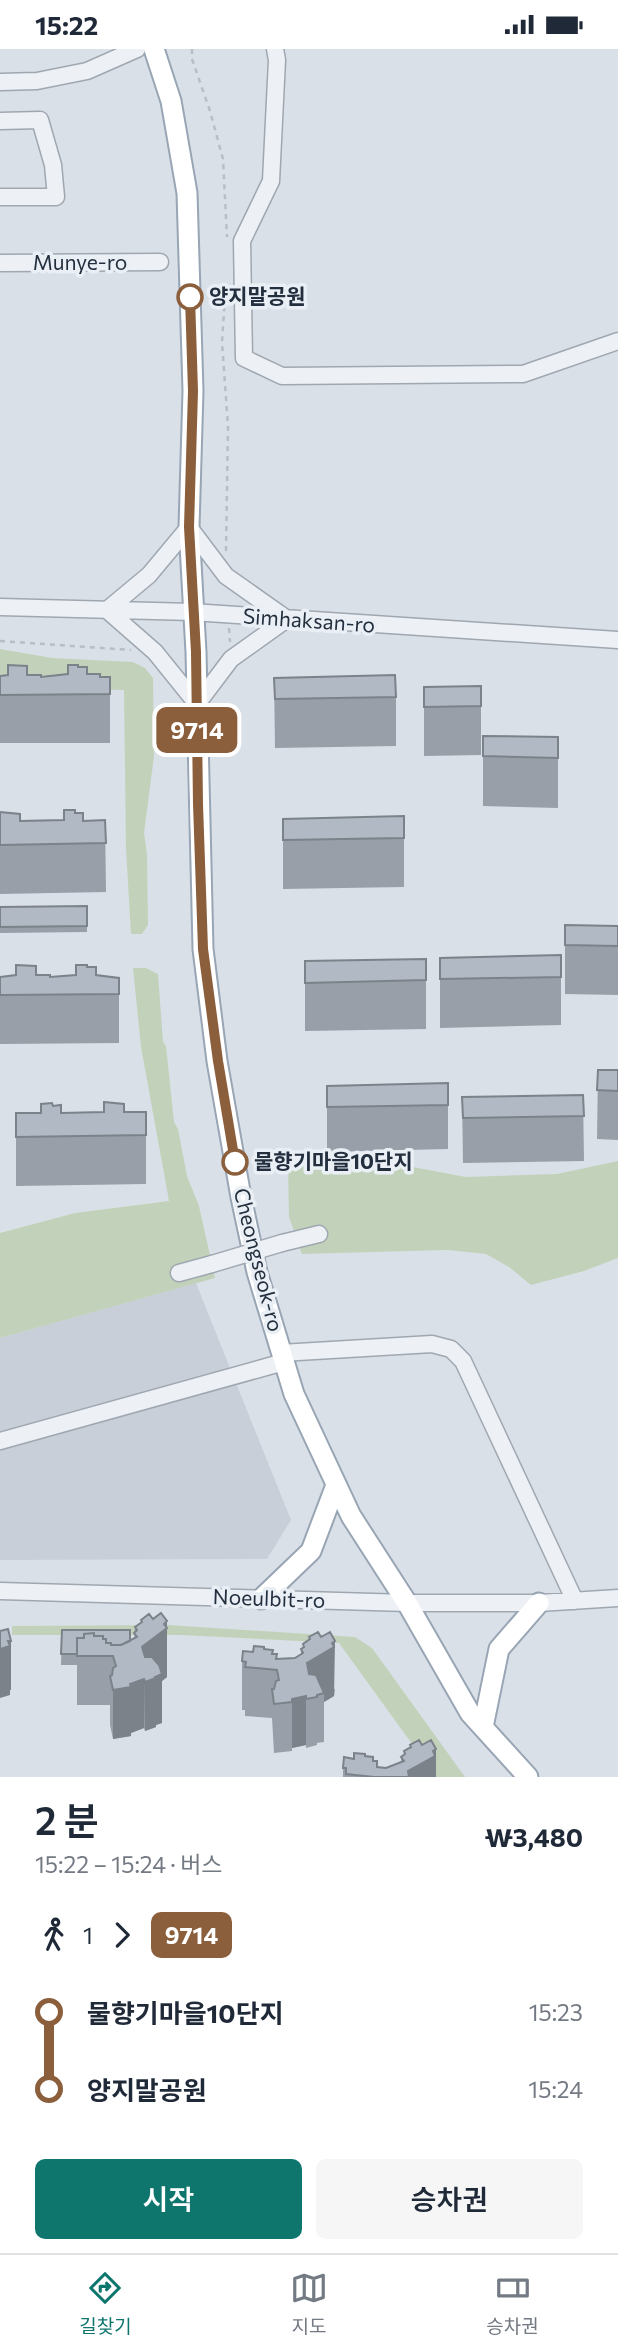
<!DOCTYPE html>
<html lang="ko">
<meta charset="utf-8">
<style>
body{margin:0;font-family:Commissioner,"Noto Sans KR",sans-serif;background:#f6f6f7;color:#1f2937;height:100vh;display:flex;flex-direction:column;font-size:26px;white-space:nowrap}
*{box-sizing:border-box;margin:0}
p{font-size:23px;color:#747a83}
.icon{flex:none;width:38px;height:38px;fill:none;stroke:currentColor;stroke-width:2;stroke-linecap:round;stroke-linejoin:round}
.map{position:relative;height:1728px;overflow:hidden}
.details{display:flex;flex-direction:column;background:#fff;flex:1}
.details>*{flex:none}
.badge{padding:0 14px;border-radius:10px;font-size:24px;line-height:46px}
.map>.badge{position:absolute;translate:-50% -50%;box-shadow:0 0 0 4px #fff}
.legs{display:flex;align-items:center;gap:10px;height:77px;padding:0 35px;font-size:23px}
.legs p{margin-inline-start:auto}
.summary{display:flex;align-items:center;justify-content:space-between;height:119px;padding:0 35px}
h1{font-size:38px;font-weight:600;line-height:52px}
.primary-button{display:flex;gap:14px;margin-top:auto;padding:14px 35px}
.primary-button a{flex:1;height:80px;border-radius:10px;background:#0f766e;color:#fff;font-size:28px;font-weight:600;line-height:80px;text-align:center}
.primary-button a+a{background:#f6f6f7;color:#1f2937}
ul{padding:0 35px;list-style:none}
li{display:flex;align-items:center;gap:24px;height:77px;font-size:26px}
li i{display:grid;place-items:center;width:10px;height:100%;margin:0 9px;background:currentColor}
li i::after{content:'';width:18px;height:18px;margin:-9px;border:5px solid;border-radius:50%;background:#fff}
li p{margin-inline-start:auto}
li:first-child i{background:linear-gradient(#0000 50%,currentColor 0)}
li:last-child i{background:linear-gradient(currentColor 50%,#0000 0)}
.status{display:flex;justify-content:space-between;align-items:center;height:49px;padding:0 35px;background:#fff;direction:ltr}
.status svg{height:19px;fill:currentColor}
.tabs{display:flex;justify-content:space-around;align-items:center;height:98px;border-top:2px solid #e0e1e3;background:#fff;font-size:19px;color:#747a83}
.tabs a{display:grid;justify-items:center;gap:4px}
.tabs .on{color:#0f766e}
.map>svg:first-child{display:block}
.built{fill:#c8cfd9}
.green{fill:#c2d2ba}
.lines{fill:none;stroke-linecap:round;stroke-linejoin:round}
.minor-casing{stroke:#9fa7b1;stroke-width:19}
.major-casing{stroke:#98a5b4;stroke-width:23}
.path{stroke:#b8bec5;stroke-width:2.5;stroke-dasharray:5 5;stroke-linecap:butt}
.minor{stroke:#edf0f5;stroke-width:16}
.major{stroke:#fff;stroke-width:19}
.minor-bridge-casing{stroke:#9fa7b1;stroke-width:19;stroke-linecap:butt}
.minor-bridge{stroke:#edf0f5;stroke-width:16}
.wall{fill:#989fa9}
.shaded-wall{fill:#7c8289}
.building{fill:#b1b9c4;stroke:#7c8289;stroke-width:2}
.line-1-casing{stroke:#fff;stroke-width:16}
.line-1{stroke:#8b5e3c;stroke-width:10}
.stop-1-dot{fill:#fff;stroke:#8b5e3c;stroke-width:3.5}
.labels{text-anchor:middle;stroke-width:7;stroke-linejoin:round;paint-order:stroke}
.street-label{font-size:21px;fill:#232f3e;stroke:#e9eff5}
.stop-label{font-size:21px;font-weight:bold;fill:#232f3e;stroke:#e9eff5;text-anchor:start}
</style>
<div class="status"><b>15:22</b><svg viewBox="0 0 49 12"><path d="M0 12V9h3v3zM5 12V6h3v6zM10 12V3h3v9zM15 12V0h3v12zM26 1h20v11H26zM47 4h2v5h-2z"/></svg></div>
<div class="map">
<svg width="618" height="1728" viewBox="0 0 618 1728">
<rect width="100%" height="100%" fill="#dae0e7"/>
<path class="built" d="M196,1234L291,1471L267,1510L0,1511V1289Z"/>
<path class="green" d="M0,600L52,609L133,613L145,619L153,629L154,707L144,784L147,805L148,876L142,885H131L126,800L124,641L0,639Z
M133,919H146L158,925L163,993L166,997L174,1073L178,1080L187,1127L199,1157L215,1229L0,1289V1184L75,1164L169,1152L141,998Z
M618,1112V1209L584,1222L531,1236L509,1218L486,1205L447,1201L302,1205L289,1168L288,1116L397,1115L466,1128L557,1125Z
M168,1576L355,1588L372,1599L465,1728H436L339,1594L181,1586H12V1577Z"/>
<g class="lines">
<g class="minor-casing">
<path id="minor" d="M275,0L277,11L271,132L242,192L244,309L282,327L523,325L618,292
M0,33L37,32L87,22L137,0
M0,72L40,71L53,116L56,148H0
M0,214L160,213
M189,478L226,527L287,570L231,610L197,655L155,603L107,561L149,526Z
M0,558L192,563L618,591
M282,1194L319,1185
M179,1224L212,1215
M281,1304L432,1295L451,1300L463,1312L575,1552
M0,1392L284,1313
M0,1542L407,1554H539L618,1549"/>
</g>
<g class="major-casing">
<path id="major" d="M154,0L171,52L187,144L193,342L189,478L196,603L203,900L217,1012L241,1148L257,1223L294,1345L351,1467L407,1554L470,1664L528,1728
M261,1550L311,1502L336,1436
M483,1678L499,1600L539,1554"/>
</g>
<path class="path" d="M192,0V10L210,62L223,110L227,188
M226,502L228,378L222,293L226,233
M229,579L230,593
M0,592L131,601"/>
<use href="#minor" class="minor"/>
<use href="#major" class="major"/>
<g class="minor-bridge-casing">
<path id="minor-bridge" d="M212,1215L282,1194"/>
</g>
<use href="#minor-bridge" class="minor-bridge"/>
</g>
<path class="wall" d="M78,618L87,625L100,628H110V694H0V627L27,626L41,628L68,625Z
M274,629L396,648V697L275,699Z
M481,637V706L424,707V638Z
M483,687L558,688V759L483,757Z
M0,763L20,772L64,771L75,764L83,772L105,771L106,843L0,845Z
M404,767V838L283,840V770Z
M87,857V883L0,884V858Z
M565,876L618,877V946L565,945Z
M561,906V976L440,979V909Z
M426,910V980L305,982V912Z
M87,918L96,926L119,929V994L0,995V928L36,926L50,928L76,926Z
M598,1021H618V1091L597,1090Z
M448,1034V1100L327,1103V1037Z
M583,1046L584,1112L463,1114L462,1048Z
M53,1057L61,1064L146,1063V1135L16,1137V1064H41Z
M153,1570L167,1572V1628L162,1632V1674L156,1676V1678L145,1682L144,1679L131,1684V1687L113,1690L110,1676V1656H77V1616H61L62,1581L130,1592L134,1590L135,1578L141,1574V1571Z
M309,1588L335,1641L334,1647L324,1653V1693L317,1694V1696L306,1699V1696L292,1699V1702L274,1704L272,1669L245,1667V1661H242V1612L253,1603L264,1600L273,1605L277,1610L295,1609L301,1606V1600L303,1599V1595L309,1591Z
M410,1696L436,1728H343V1719L354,1710L365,1707L373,1712L377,1718L386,1719L401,1713V1708L404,1706V1702L410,1699Z"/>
<path class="shaded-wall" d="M167,1572V1628L162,1632V1674L156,1676V1678L145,1682L144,1630V1679L131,1684V1687L113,1690V1641L142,1598Z
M8,1592H11V1641H10V1646L0,1649V1600Z
M335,1592L334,1647L324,1653V1644L307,1649V1614Z
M306,1647V1696L292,1699V1650Z
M436,1700V1728H408V1722Z"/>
<path class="building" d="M8,616L27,617V626H41V628L68,625V616H78V618H87V625H100V628H110V645L0,646V627L8,626Z
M395,626L396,648L275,650L274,629Z
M481,637V657L424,658V638Z
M483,687L558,688V709L483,707Z
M64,761H75V764H83V772L105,771L106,794L0,796V763L20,765V772L64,771Z
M404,767V789L283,791V770Z
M87,857V877L0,878V858Z
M565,876L618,877V897L565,896Z
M561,906V928L440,930V909Z
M426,910V931L305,934V912Z
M16,916L36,917V926H50V928L76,926V916H87V918H96V926L119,929V945L0,946V928L16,926Z
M598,1021H618V1042L597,1041Z
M448,1034V1056L327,1058V1037Z
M583,1046L584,1067L463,1069L462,1048Z
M104,1053L124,1055V1063H146V1086L16,1088V1064H41V1055L52,1054L53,1057L61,1056V1064L104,1063Z
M161,1564L167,1572L164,1575L167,1579L142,1598L145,1608H152L159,1616L162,1625L155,1628L156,1629L145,1633L144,1630L130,1635L131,1638L113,1641L110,1627L112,1626L113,1619L116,1617L113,1607H77V1589H84V1585L94,1584V1587H103V1590H106V1594H111V1596H121L137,1588L134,1584L137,1581L135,1578L142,1573L141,1571L149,1565L153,1570Z
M8,1580L11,1592H8L10,1597L0,1600V1582Z
M62,1581H130V1592L121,1596H111V1594H106V1590H103V1587H94V1584L84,1585V1589H77V1605H61Z
M318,1583L321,1588L330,1583L335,1592L332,1594L334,1598L307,1614L309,1625L316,1626L324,1644L317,1646V1648L306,1650V1647L292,1650V1653L274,1655L272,1640H274L276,1632L279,1631L277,1621L245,1618L246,1613L242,1612L243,1602L253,1603L254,1597L264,1598V1600L273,1601L272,1605H277L276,1610L295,1609L303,1604L301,1600L304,1598L303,1595L310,1590L309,1588Z
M419,1691L422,1696L431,1691L436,1700L433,1702L435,1707L408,1722L409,1728H374L346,1725V1719H343L344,1708L354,1710V1704L365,1705V1707L373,1708V1712H377V1718L386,1719L404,1712L401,1708L405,1705L404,1702L411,1698L410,1696Z"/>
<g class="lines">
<g class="line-1-casing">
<path id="line-1" d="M190,248L193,342L189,478L196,603L198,755L203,900L218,1012L235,1113"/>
</g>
<use href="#line-1" class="line-1"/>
</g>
<g class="stop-1-dot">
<circle cx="190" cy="248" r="12"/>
<circle cx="235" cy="1113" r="12"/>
</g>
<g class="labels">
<g class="street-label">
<text x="80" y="221">Munye-ro</text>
<text transform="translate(309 572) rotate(4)" y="7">Simhaksan-ro</text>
<text transform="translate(258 1211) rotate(76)" y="7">Cheongseok-ro</text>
<text transform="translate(269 1550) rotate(2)" y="7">Noeulbit-ro</text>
</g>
<g class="stop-label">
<text x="209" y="255">양지말공원</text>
<text x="254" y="1120">물향기마을10단지</text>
</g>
</g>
</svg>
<b class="badge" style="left:197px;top:681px;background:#8b5e3c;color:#fff">9714</b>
</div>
<section class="details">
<div class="summary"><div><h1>2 분</h1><p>15:22 – 15:24 · 버스</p></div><b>₩3,480</b></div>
<div class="legs"><svg class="icon" aria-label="walk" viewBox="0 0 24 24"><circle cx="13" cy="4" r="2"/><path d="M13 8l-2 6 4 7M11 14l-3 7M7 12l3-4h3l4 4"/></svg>1<svg class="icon" aria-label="forward" viewBox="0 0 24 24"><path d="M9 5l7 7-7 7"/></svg><b class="badge" style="background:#8b5e3c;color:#fff">9714</b></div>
<ul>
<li><i style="color:#8b5e3c"></i><b>물향기마을10단지</b><p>15:23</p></li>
<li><i style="color:#8b5e3c"></i><b>양지말공원</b><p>15:24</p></li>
</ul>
<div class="primary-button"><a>시작</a><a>승차권</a></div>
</section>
<nav class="tabs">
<a class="on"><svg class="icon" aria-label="directions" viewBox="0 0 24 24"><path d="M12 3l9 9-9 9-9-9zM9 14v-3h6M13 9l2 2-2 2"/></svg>길찾기</a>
<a><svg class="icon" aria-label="map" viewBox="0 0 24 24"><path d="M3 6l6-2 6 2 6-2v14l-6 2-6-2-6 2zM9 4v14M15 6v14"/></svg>지도</a>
<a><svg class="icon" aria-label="tickets" viewBox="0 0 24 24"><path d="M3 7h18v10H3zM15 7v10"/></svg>승차권</a>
</nav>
